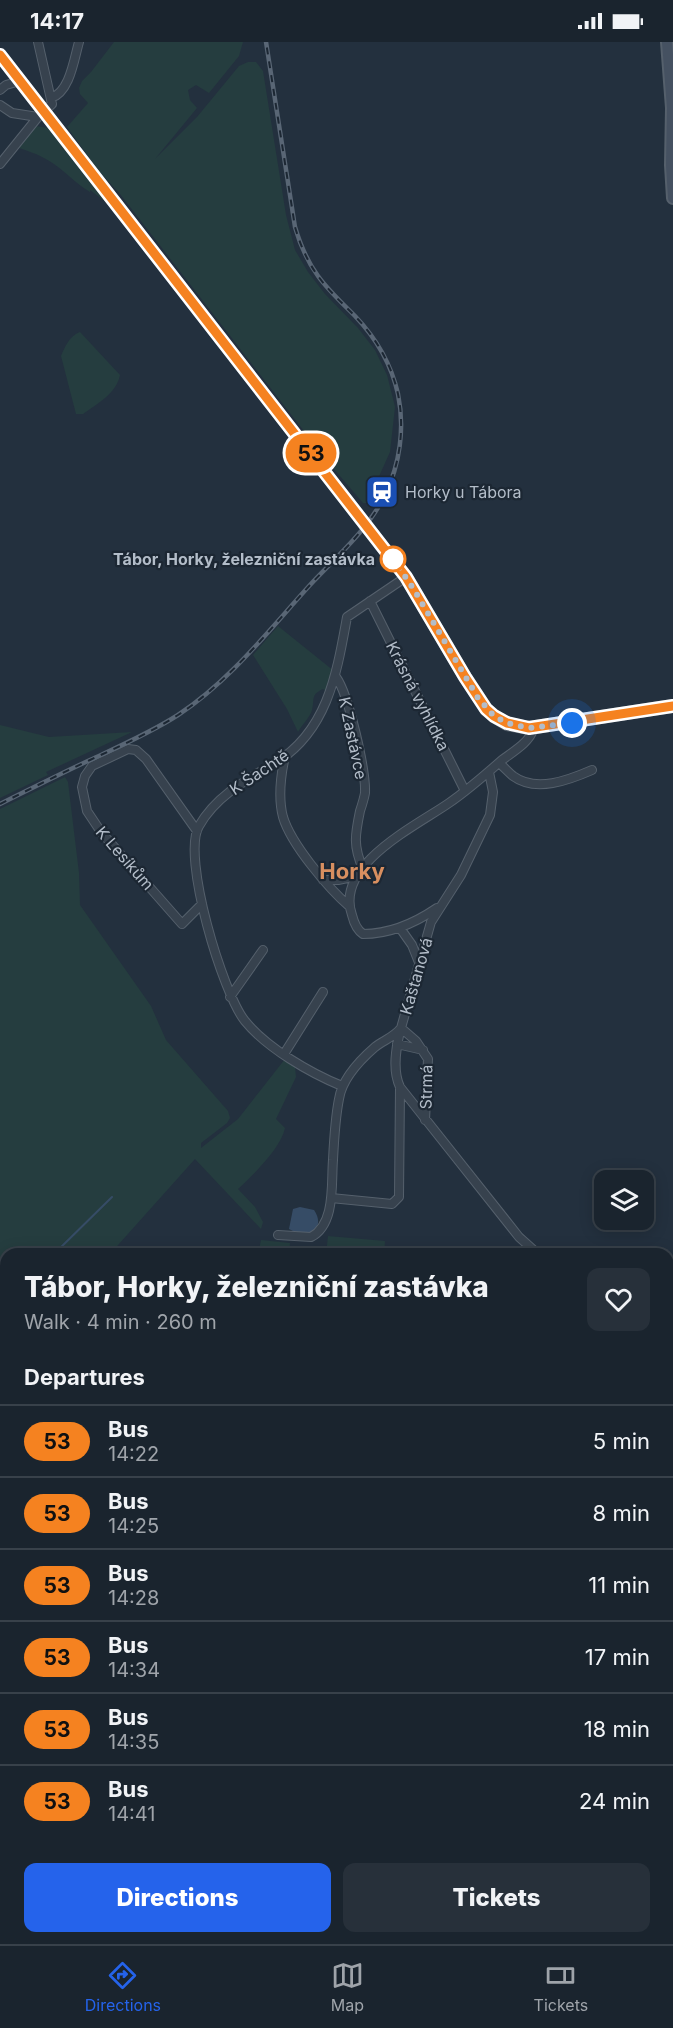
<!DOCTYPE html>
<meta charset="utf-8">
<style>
body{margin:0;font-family:Inter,sans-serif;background:#27303a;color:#f1f3f6;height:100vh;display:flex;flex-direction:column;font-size:22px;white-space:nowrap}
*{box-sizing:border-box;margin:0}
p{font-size:20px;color:#9fa4aa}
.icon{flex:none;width:33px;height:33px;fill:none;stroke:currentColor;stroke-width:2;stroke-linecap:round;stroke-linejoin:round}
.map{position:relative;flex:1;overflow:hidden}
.sheet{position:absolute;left:0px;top:1206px;width:674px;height:696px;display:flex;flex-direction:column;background:#1a242e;border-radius:18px 18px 0 0;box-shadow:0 3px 15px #0003,0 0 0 2px #38414a}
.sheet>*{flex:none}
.badge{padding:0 12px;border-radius:20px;font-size:21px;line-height:39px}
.controls{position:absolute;left:594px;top:1128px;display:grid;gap:12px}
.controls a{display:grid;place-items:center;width:60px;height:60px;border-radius:12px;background:#1a242e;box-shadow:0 3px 15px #0003,0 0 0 2px #38414a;font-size:30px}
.you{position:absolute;width:30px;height:30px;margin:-15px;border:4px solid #fff;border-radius:50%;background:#1a73e8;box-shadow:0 0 0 9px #1a73e833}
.map>.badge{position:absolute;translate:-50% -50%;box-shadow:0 0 0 3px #fff}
h2{padding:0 24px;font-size:22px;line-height:54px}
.round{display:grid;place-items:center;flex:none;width:63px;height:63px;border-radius:12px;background:#27303a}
.overview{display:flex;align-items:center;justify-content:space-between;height:102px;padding:0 24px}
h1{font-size:28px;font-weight:800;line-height:45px}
.primary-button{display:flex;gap:12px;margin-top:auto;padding:12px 24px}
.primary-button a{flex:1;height:69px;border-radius:12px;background:#2563eb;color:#fff;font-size:24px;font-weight:800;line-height:69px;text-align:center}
.primary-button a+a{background:#27303a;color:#f1f3f6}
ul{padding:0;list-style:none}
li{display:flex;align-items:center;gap:18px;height:72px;padding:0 24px;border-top:2px solid #38414a}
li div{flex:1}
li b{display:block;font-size:22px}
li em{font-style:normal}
li .badge{min-width:66px;font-weight:700;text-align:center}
.status{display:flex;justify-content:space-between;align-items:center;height:42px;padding:0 30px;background:#1a242e;direction:ltr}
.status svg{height:16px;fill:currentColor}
.menu{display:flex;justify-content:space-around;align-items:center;height:84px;border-top:2px solid #38414a;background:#1a242e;font-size:16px;color:#9fa4aa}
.menu a{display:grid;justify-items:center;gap:3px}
.menu .active{color:#2563eb}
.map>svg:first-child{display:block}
.green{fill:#253d3f}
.water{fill:#364c66}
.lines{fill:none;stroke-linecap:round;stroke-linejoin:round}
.stream{stroke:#364c66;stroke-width:2}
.street-casing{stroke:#55606c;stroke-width:10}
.secondary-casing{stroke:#55606c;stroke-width:14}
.street{stroke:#37424e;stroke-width:8}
.secondary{stroke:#455161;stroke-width:10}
.rail-casing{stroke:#596675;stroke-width:4.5}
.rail{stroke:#1c2733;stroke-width:2;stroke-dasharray:7;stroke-linecap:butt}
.line-casing{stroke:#fff;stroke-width:14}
.line{stroke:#f58220;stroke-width:9}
.walk{stroke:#b3bdc9;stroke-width:6;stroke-dasharray:0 10.8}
.stop-dot{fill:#fff;stroke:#f58220;stroke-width:3}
.labels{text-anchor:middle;stroke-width:4.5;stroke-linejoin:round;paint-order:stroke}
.poi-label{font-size:16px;fill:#b3bdc9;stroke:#1c2733;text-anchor:start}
.stop-label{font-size:16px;font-weight:bold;fill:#b3bdc9;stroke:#1c2733;text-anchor:end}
.street-label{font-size:16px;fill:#b3bdc9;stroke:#1c2733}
.district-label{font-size:22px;font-weight:bold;fill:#d88f60;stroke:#1c2733}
</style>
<div class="status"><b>14:17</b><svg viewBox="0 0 49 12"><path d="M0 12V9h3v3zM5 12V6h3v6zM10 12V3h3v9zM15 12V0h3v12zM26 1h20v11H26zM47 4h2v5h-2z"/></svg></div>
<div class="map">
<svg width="673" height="1902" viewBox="0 0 673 1902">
<rect width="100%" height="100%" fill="#23303e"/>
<path class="green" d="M114,0H243L239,14L209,51L196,43L188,48L190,58L197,66L155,117L197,75L239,24L248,20H256L263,29L286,173L295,208L308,230L325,252L358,286L375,308L387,333L395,365L390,410L367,461H363L328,420L120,152L98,128L67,85L88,61L80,52L79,46L82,39L91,30Z
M36,84L48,86L107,161L90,148V150C73,140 60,123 42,115C35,111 27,109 19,106Z
M80,290L120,333C116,352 98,361 83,372H76L61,314C65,305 69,294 80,290Z
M278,584L334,629L327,650L323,647C310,653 315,657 312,668C310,675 302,683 298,690L287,667L253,613Z
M0,683L49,695L132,690L46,730L48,733L0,756Z
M65,735L68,740L79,831L80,863L151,964L166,998L228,1069L230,1076L227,1081L201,1101V1106L238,1077L285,1017L295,1025L296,1035L276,1077L285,1086C281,1106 254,1132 238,1147L255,1165L263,1180L261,1187L195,1117L110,1212H6V1345L0,1353V767Z
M328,1194L385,1199L384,1212H326Z
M261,1198L290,1201L289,1212H258Z
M673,1568V1856L668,1866V1570Z
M0,1590L6,1596V1864L0,1869Z
M386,1896H525L541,1902H397Z"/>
<path class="water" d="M300,1165L314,1168C319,1175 320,1183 314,1190L303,1194L289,1187L293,1167Z"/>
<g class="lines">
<path class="stream" d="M54,1212L112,1155
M668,1275L673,1253
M0,1279L6,1271
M668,1743L673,1729
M0,1766L6,1773
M668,1876L673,1878"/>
<g class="street-casing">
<path id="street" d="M0,48L6,43L20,39
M51,56C70,50 74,17 79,0
M0,63L12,71L38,75
M0,122L38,75L52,62L38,0
M370,559L465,749
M336,635C349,653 366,729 365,751C364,757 362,763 360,769C355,793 353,804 363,827
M285,714C281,732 278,756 283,775C291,802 328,846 350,865
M499,721C504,725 508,730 513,734C536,751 569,738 592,728
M197,789L146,717L136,708L128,707L92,724L85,734L82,745L87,769L101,790L182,882L202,862
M323,838H338L357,834
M437,866C415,881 390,892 363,892C357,888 354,881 352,873C334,823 416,784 449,761C468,748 485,733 502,718C514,709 529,701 534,686
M400,886L412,903L420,923
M230,955L263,908
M401,986L416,999L428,1017L425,1078
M400,989C396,1006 392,1028 400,1045L519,1195L538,1212
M397,1002L423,1008
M284,1012L323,950
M342,1044C310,1031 267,1006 245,979C223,952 181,814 199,784C216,754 246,738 275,721C328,689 337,630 347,575L406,535
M331,1156L392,1162L399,1155L400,1045
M278,1193L311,1195C336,1182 331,1141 333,1118C334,1098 335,1077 339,1057C342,1037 360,1018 375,1005C384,998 394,995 401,986L431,880L461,833L490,773L493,750L489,730
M668,1234L673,1236
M668,1517L673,1510"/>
</g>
<g class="secondary-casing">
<path id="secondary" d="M667,0L672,66L671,123L673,156
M0,13L406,535L465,635L486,667L494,674L507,682L529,686L673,664
M668,1632L673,1625
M641,1896L655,1902"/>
</g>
<use href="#street" class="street"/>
<use href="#secondary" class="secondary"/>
<g class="rail-casing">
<path id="rail" d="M0,762C30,747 60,732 90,718C120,704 150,691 178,673C230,639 269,588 310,543C336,515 368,488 385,453C400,422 405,386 398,352C391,321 376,296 355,274C342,261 328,248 318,234C307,219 300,202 295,185L266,0"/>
</g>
<use href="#rail" class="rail"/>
</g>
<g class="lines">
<g class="line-casing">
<path id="line" d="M0,13L406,535L465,635L486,667L494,674L507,681L529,686L673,664"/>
</g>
<use href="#line" class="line"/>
<path class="walk" d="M393,517L413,546L478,656L494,674L507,681L529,686L572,681"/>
</g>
<defs>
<g id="station-square" transform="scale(1.725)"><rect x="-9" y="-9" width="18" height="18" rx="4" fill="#1a4fb4" stroke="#1c2733"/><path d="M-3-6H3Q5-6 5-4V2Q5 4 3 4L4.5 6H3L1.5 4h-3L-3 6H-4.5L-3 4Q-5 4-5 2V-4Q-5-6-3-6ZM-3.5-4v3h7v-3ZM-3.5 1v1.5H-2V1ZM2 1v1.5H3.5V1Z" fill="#fff"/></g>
</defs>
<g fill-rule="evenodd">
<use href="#station-square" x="382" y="450"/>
</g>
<circle class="stop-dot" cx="393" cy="517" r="12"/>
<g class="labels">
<g class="poi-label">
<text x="405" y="456">Horky u Tábora</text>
</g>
<g class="stop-label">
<text x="375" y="523">Tábor, Horky, železniční zastávka</text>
</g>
<g class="street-label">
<text transform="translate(418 654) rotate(63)" y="6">Krásná vyhlídka</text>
<text transform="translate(353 696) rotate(78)" y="6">K Zastávce</text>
<text transform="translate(259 730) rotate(-34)" y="6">K Šachtě</text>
<text transform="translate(125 816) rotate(49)" y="6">K Lesíkům</text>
<text transform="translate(416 934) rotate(-74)" y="6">Kaštanová</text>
<text transform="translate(426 1045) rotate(-89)" y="6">Strmá</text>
</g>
<g class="district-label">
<text x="352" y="837">Horky</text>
</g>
</g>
</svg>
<div class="controls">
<a><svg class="icon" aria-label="layers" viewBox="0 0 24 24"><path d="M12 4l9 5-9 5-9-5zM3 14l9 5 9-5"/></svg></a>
</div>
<div class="you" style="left:572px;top:681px"></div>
<b class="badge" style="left:311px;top:411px;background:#f58220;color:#111">53</b>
<section class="sheet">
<div class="overview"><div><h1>Tábor, Horky, železniční zastávka</h1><p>Walk · 4 min · 260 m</p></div><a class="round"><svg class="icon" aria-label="heart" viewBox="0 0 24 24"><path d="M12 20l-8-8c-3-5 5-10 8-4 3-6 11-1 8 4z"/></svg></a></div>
<h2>Departures</h2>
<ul>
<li><span class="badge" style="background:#f58220;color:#111">53</span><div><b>Bus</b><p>14:22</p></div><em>5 min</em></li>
<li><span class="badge" style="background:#f58220;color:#111">53</span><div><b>Bus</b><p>14:25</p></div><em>8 min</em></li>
<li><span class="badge" style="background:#f58220;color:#111">53</span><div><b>Bus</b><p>14:28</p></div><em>11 min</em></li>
<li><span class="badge" style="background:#f58220;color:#111">53</span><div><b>Bus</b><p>14:34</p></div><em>17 min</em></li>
<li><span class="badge" style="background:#f58220;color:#111">53</span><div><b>Bus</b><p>14:35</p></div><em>18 min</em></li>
<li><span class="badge" style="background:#f58220;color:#111">53</span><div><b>Bus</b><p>14:41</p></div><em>24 min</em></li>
</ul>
<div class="primary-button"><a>Directions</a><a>Tickets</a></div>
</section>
</div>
<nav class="menu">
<a class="active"><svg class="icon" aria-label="directions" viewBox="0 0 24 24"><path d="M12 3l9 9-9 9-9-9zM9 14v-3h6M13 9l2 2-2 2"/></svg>Directions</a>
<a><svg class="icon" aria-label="map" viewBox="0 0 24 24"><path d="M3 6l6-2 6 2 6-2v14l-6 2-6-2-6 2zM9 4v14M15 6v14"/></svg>Map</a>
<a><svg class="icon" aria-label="tickets" viewBox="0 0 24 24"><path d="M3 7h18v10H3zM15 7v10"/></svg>Tickets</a>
</nav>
